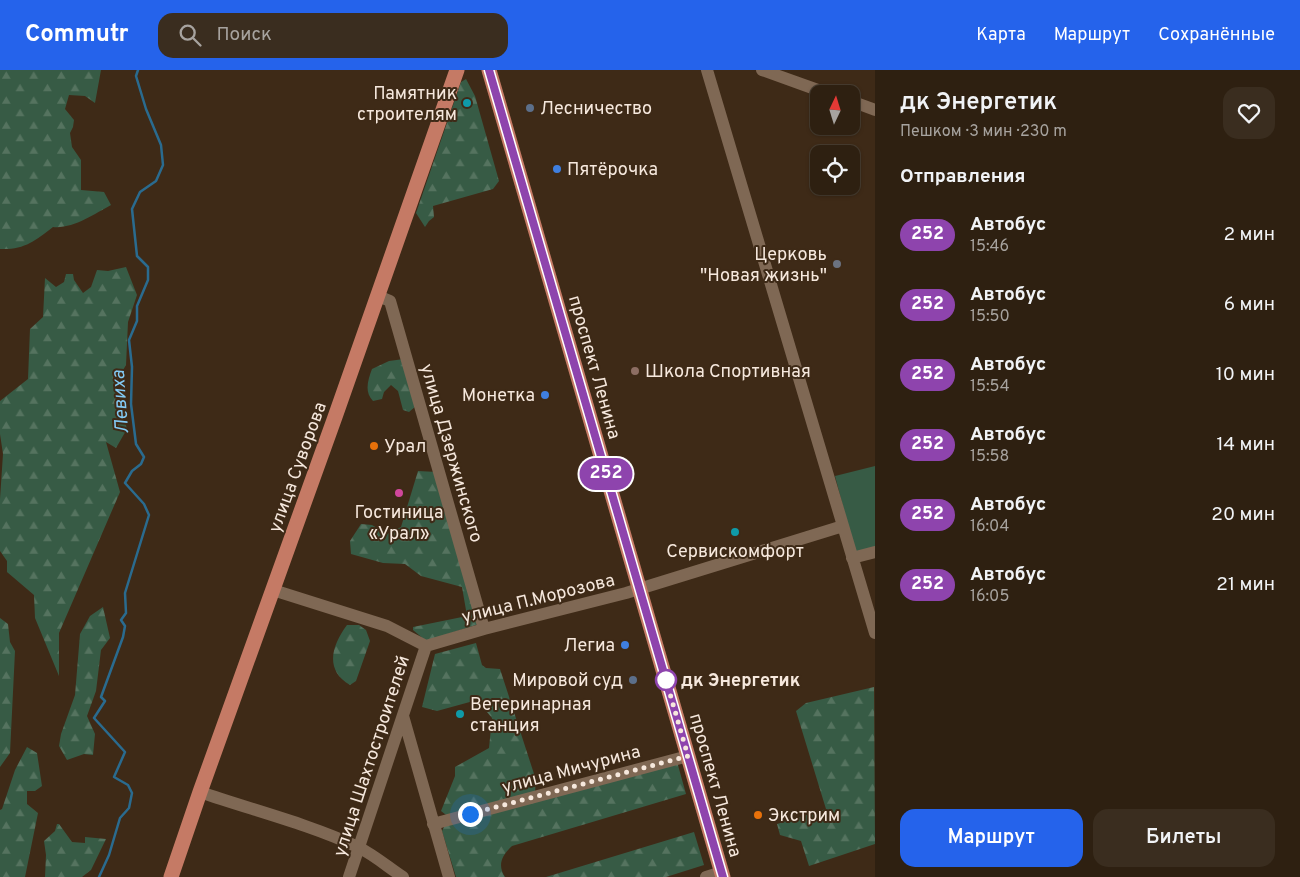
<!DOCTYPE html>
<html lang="ru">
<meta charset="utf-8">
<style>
body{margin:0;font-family:Overpass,sans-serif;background:#3a2d1f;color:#f1f3f6;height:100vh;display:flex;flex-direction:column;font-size:19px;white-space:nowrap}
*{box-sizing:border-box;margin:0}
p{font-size:16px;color:#a7a39f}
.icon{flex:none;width:28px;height:28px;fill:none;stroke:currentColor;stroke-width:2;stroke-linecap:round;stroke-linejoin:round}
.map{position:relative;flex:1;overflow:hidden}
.side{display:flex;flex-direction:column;background:#2e2011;width:425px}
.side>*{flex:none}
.badge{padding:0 10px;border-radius:16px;font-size:18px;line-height:32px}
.needle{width:32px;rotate:4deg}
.buttons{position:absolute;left:810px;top:15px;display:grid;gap:10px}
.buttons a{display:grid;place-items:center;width:50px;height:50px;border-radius:10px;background:#2e2011;box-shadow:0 1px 4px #0004,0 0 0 1px #493e31;font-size:25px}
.you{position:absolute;width:25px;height:25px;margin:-12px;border:4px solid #fff;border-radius:50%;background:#1a73e8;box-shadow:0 0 0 8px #1a73e833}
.map>.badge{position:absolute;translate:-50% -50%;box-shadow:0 0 0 2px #fff}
h2{padding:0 25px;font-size:19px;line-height:45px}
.round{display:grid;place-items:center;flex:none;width:52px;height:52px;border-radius:15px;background:#3a2d1f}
.headline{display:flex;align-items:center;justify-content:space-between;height:85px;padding:0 25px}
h1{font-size:24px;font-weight:600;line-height:38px}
.cta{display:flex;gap:10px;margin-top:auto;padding:10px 25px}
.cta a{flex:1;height:58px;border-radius:15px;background:#2563eb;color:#fff;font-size:20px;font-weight:600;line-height:58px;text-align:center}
.cta a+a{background:#3a2d1f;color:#f1f3f6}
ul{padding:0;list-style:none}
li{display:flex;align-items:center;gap:15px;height:70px;padding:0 25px}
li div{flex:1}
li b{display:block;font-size:19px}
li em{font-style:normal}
li .badge{min-width:55px;font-weight:700;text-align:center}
header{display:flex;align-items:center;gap:30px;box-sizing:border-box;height:70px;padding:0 25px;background:#2563eb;color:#fff}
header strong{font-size:24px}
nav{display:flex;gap:28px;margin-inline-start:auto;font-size:18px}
.search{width:350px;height:45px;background:#3a2d1f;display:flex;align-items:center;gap:12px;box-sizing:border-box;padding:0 18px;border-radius:15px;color:#a7a39f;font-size:19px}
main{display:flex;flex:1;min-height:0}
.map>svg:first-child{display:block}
.forest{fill:url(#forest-firs)}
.park{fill:#375b45}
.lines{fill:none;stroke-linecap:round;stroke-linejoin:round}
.stream{stroke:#2a6b8f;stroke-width:2.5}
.minor{stroke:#7f6854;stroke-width:12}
.major{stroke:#c57a65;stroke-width:15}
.line-casing{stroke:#fff;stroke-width:11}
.line{stroke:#8e44ad;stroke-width:8}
.walk{stroke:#f6e8dd;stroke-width:5;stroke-dasharray:0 9}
.culture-dot{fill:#0f9aa8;stroke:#3e2a17;stroke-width:2}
.service-dot{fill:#5c6f8a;stroke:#3e2a17;stroke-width:2}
.shop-dot{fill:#3f7fe0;stroke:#3e2a17;stroke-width:2}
.worship-dot{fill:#6b7280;stroke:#3e2a17;stroke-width:2}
.education-dot{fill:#8d6e63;stroke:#3e2a17;stroke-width:2}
.food-dot{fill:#e8710a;stroke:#3e2a17;stroke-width:2}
.hotel-dot{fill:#d1479c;stroke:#3e2a17;stroke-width:2}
.stop-dot{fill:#fff;stroke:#8e44ad;stroke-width:2.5}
.labels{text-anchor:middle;stroke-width:4;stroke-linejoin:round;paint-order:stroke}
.poi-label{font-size:18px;fill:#f6e8dd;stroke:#3e2a17;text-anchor:start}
.street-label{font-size:18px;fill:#f6e8dd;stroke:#3e2a17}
.stop-label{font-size:18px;font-weight:bold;fill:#f6e8dd;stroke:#3e2a17;text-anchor:start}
.water-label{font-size:19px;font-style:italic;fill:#83caf4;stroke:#3e2a17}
</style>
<header>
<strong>Commutr</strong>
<div class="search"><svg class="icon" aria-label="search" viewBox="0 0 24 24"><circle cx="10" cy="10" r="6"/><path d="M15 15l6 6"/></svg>Поиск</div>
<nav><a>Карта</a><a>Маршрут</a><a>Сохранённые</a></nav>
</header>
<main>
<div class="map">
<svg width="875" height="807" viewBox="0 0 875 807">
<defs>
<pattern id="forest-firs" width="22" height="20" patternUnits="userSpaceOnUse" patternTransform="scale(1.25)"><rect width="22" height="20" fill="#375b45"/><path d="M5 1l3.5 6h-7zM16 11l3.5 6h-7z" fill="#55735f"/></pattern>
</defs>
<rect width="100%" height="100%" fill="#3e2a17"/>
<path class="forest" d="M0,0H101L95,33L85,26L69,25L65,39L74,50L73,57L70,63L72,77L81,90V120L104,122L111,135C94,144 73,159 53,157C35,171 24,180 0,179Z
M466,9L475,26L499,111L493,119L433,136L434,147L429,151L425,157L416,143L461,12Z
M126,197L137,225L128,252L126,295L115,314L127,359L116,378L106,372L120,422L59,563V606L35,548L34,525L7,502V491L0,481V429L3,384L0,364V331L28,309L30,259L43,247L45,208L56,217L64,212L66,204H73L74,210L83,223L91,217L97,200L108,201Z
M404,289L416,336L409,342L403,340L398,321L391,315L384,322L382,329L373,331C364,322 368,310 372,299L389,291Z
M418,401L437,402L479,554L426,571L413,560V557L467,546L462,517L421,506L405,494L383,493L351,484L350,471L361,454L372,455L387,464L401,457Z
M103,537L110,568L101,580L96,621L87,646L95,664L93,685L84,684L67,690L59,676L61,664L75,625L80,564L90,546Z
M0,548L8,554L10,572L15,581L10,683L0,697Z
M347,555H359L366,560L370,571L356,611L350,615C324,600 332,575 347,555Z
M476,573L482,595L486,598L500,599L536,710L535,722L450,748L441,741L455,706V697L489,678L492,648L477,630L437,641L422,637L435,584Z
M874,617L875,774L809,796L801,771L780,765L777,754L826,739L796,641L806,633Z
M27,677L37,683L42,716L35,721H27V734L38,743L25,807H0V740L2,739L15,700Z
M676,688L686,724L512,776C502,785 497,795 505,807H456L442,761L445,755Z
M57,754H59L72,772L85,773V767L106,769L91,800L82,807H45L46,785L44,771L55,761Z
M694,762L704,795L666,807H546Z"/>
<path class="park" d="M875,396V477L855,482L835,406Z"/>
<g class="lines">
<path class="stream" d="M99,807L109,785L120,748L129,738L132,723L128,715L114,707L125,682L94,648L105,631L101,627L123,567L125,556L121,550L126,543L125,523L149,445L144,434L125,413L132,401L141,394L144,387L136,374L131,334L132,297L129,270L137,251V236L148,210V197L137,186L132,139L140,122L156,111L163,95L161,75L146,39L136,6L138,0"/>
<path class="minor" d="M707,0L875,563
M762,0L829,24
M851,31L875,40
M378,226L390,231L484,559
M852,488L875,482
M273,520L387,556L426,576L484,559L626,523L843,456
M403,646L449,807
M200,722C252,740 309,754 358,777C374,785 388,797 403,807
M433,754L688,686
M349,807L426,576
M706,807L722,802"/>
<path class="major" d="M489,0L723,807
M171,807L200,722L335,347L457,0"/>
</g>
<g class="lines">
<g class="line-casing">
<path id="line" d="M489,0L723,807"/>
</g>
<use href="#line" class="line"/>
<path class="walk" d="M470,744L688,686L666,610"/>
</g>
<g class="culture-dot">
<circle cx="467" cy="33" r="5"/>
<circle cx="735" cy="462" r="5"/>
<circle cx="460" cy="644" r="5"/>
</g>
<g class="service-dot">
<circle cx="530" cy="38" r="5"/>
<circle cx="633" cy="610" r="5"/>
</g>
<g class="shop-dot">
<circle cx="557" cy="99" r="5"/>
<circle cx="545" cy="325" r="5"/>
<circle cx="625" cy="575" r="5"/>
</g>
<circle class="worship-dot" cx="837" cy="194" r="5"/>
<circle class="education-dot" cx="635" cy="301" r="5"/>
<g class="food-dot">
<circle cx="374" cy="376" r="5"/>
<circle cx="758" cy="745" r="5"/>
</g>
<circle class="hotel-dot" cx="399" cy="423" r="5"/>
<circle class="stop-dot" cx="666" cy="610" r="10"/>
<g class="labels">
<g class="poi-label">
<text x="457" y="29" text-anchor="end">Памятник<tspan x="457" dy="21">строителям</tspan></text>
<text x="540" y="44">Лесничество</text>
<text x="567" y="105">Пятёрочка</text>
<text x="827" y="190" text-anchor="end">Церковь<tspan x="827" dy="21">"Новая жизнь"</tspan></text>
<text x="645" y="307">Школа Спортивная</text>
<text x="535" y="331" text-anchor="end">Монетка</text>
<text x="384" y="382">Урал</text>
<text x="399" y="448" text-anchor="middle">Гостиница<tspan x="399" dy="21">«Урал»</tspan></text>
<text x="735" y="487" text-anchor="middle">Сервискомфорт</text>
<text x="615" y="581" text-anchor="end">Легиа</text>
<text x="623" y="616" text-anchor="end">Мировой суд</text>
<text x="470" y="640">Ветеринарная<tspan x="470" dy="21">станция</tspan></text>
<text x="768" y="751">Экстрим</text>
</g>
<g class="street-label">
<text transform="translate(595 297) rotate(74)" y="6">проспект Ленина</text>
<text transform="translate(452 383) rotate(74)" y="6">улица Дзержинского</text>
<text transform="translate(297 397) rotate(-70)" y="6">улица Суворова</text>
<text transform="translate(538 528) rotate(-14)" y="6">улица П.Морозова</text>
<text transform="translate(371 686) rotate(-72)" y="6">улица Шахтостроителей</text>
<text transform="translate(571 699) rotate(-15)" y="6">улица Мичурина</text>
<text transform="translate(716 715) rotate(74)" y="6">проспект Ленина</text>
</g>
<g class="stop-label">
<text x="681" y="616">дк Энергетик</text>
</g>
<g class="water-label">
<text transform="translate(119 332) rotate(-94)" y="7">Левиха</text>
</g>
</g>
</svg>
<div class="buttons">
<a><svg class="needle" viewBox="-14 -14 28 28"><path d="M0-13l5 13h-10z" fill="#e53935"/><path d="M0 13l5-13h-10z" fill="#a7a39f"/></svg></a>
<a><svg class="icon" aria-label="locate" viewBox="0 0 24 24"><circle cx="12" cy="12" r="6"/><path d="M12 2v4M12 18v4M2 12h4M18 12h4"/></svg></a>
</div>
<div class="you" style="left:470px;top:744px"></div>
<b class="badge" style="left:606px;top:404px;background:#8e44ad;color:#fff">252</b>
</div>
<section class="side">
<div class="headline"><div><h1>дк Энергетик</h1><p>Пешком · 3 мин · 230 m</p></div><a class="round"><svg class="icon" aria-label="heart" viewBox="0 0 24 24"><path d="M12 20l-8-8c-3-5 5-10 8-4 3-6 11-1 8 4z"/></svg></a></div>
<h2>Отправления</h2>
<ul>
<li><span class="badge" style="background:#8e44ad;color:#fff">252</span><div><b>Автобус</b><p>15:46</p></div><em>2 мин</em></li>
<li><span class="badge" style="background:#8e44ad;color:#fff">252</span><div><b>Автобус</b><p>15:50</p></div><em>6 мин</em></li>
<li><span class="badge" style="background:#8e44ad;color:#fff">252</span><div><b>Автобус</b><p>15:54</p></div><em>10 мин</em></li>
<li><span class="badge" style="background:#8e44ad;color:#fff">252</span><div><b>Автобус</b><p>15:58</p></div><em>14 мин</em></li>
<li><span class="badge" style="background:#8e44ad;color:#fff">252</span><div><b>Автобус</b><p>16:04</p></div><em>20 мин</em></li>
<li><span class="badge" style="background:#8e44ad;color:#fff">252</span><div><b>Автобус</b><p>16:05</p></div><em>21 мин</em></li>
</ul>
<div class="cta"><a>Маршрут</a><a>Билеты</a></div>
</section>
</main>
